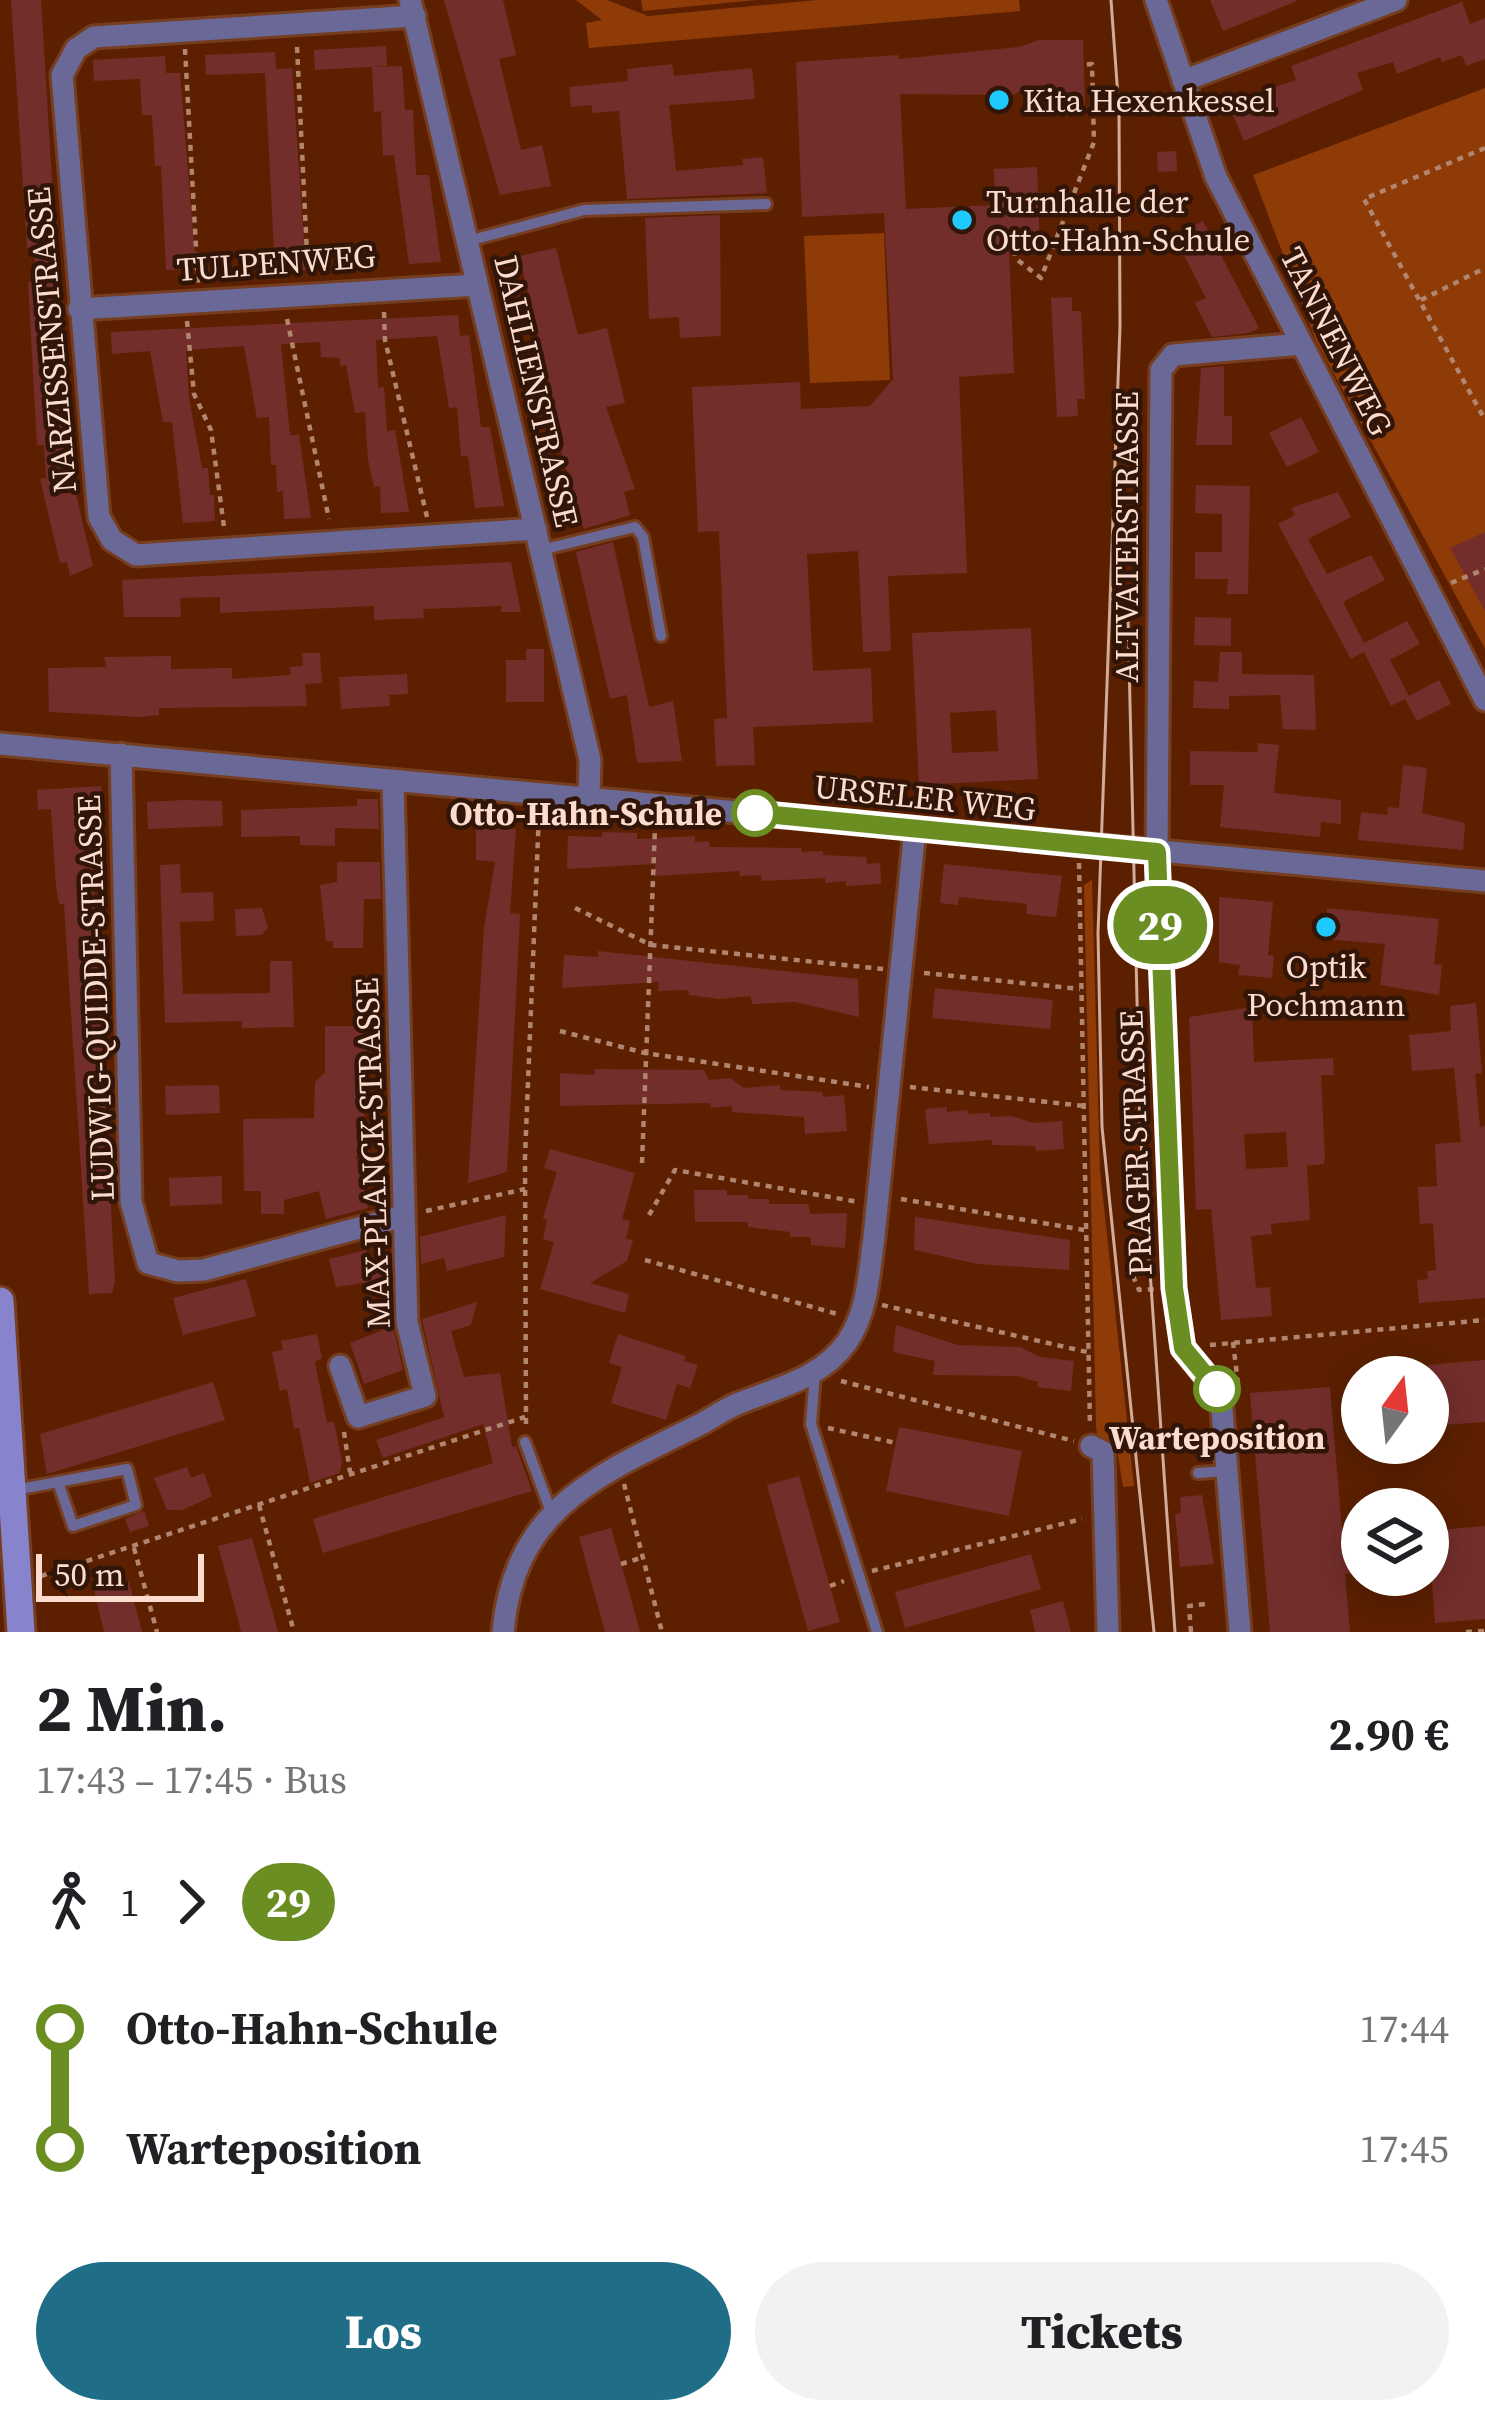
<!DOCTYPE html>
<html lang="de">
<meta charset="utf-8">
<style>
body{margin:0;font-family:"Source Serif 4",serif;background:#f2f2f2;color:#202124;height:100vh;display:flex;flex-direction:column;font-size:45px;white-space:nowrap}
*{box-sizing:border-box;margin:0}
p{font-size:39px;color:#757577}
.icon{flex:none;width:66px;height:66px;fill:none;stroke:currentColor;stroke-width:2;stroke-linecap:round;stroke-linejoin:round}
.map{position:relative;height:1632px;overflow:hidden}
.sheet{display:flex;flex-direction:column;background:#fff;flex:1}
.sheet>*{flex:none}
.badge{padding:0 24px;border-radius:39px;font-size:42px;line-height:78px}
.needle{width:78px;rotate:15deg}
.controls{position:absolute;left:1341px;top:1356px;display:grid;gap:24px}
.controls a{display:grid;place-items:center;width:108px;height:108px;border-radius:50%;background:#fff;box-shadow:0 6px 30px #0003;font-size:60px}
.scale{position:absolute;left:36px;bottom:30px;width:168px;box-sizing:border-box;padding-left:12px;border:6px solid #fbdcce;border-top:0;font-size:33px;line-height:42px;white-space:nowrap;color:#fbdcce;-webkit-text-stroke:9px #301508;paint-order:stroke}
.map>.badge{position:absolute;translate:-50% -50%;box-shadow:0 0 0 6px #fff}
.legs{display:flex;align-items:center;gap:18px;height:132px;padding:0 36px;font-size:39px}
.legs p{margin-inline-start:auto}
.overview{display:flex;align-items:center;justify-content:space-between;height:204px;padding:0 36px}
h1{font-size:66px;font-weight:800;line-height:90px}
.cta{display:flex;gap:24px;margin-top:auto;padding:24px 36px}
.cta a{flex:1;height:138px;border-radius:72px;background:#1f6d86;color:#fff;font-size:48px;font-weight:800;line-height:138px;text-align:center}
.cta a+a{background:#f2f2f2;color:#202124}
ul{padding:0 36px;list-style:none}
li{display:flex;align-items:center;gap:42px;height:120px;font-size:45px}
li i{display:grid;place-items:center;width:18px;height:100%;margin:0 15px;background:currentColor}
li i::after{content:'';width:30px;height:30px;margin:-15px;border:9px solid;border-radius:50%;background:#fff}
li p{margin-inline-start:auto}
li:first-child i{background:linear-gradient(#0000 50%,currentColor 0)}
li:last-child i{background:linear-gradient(currentColor 50%,#0000 0)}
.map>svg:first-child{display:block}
.green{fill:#8e3b08}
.building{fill:#732e2b;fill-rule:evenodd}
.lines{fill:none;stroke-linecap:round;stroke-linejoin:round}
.lane-casing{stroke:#753e21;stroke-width:16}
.street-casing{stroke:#753e21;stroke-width:27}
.secondary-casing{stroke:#753e21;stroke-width:33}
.path{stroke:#b1856f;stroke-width:4.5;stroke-dasharray:6 6;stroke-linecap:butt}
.lane{stroke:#6a6897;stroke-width:10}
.street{stroke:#6a6897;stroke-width:21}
.secondary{stroke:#8783cd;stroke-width:27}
.tram{stroke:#d2ac99;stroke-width:3}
.line-1-casing{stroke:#fff;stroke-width:27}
.line-1{stroke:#6b8e23;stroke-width:18}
.poi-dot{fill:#1dc9fd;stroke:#301508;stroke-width:4.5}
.stop-1-dot{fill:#fff;stroke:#6b8e23;stroke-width:6}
.labels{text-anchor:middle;stroke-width:9;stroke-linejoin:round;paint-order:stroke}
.poi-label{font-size:33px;fill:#fbdcce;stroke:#301508;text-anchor:start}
.street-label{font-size:33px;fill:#fbdcce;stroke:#301508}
.stop-label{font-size:33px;font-weight:bold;fill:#fbdcce;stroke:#301508;text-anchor:end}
</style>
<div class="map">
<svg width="1485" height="1632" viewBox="0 0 1485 1632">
<rect width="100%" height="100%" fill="#5c2000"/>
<path class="green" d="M576,0H607L648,16L817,0H1019L1020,11L589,48L586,23L602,20Z
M641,0H756L643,11Z
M1485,88V649L1316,341L1253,175Z
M884,233L890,380L810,383L804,236Z
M1092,880L1100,1170L1134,1486L1123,1487L1116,1444L1098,1445L1096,1425L1084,885Z"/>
<path class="building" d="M11,0H41L68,444H64L93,566L70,576L67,562L60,563L40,479L46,478L44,445H37L28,282H36L34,247L27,248Z
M444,0H503L516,55L499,59L521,150L542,145L551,186L500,195Z
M1210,0H1297V1L1223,31Z
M1462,2L1470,24L1485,18V59L1466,66L1462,55L1442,62L1440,57L1397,74L1393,62L1357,73L1363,90L1244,141L1228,103L1296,80L1291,66Z
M1039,40H1083L1085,103L1066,117L1065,102L1052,109L1028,101L1025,87L1014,95L900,94L906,209L995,205L994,169L1037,167L1040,249L1009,250L1014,373L959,377L967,573L888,576L891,651L863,652L858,551L807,554L813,671L871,668L873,722L753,727L755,765L716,766L714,719L727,718L719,531L698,532L692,387L800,382L801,409L870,406L893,379L884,213L802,217L796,62L898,55L899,59L1019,47Z
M386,46L387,66L315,70L314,50Z
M275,52L276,69L292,68L306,270L275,271L265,73L206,75L205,55Z
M165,56L166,73H180L196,269L166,270L161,166H155L152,115H142L140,79L94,81L93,60Z
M672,64L674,76L752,68L755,99L669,105L676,171L743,165L742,159L763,157L767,193L627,199L619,111L592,113V105L571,107L569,87L628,81L627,69Z
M402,66L405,110H413L416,175H429L441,262L409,264L394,155L383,156L381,111L374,112L372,67Z
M1176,151L1177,171L1158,172L1157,152Z
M720,215L721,336L680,338L679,317L649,319L645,218Z
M1203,221L1259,328L1249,333L1212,337L1195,303L1206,298L1174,236Z
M556,248L578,335L607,328L625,403L606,407L635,489L624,492L630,515L584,529L551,417L544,418L528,349L541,346L519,256Z
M1072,297V311H1081L1085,399H1077L1078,416L1057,417L1051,298Z
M458,315L460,336L469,335L481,427H490L504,506L475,508L468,456H461L457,407L449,408L437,336L376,340L378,388L384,387L387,431L395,430L409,512L381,513L380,486L374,487L368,460L365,412L355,413L346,365L340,366V358L321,357L320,342L281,344L290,435H299L311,518L284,519L283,491L277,492L276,465H271L269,417L257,418L244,346L186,350L189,398L202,468H208L210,495H214L215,521L183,523L172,422H163L150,351L112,354L111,332Z
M1224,366V416H1232V445H1196L1201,368Z
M1301,417L1319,452L1287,467L1269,433Z
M1196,485L1250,486L1248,594H1227L1228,579H1195V552H1222V514L1195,513Z
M1338,492L1351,517L1308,539L1327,574L1371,555L1385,580L1343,602L1364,643L1407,621L1420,644L1390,660L1409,696L1439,680L1451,704L1417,721L1405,699L1391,706L1364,652L1351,659L1278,524L1295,515L1291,508Z
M1485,532V611L1450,548Z
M613,542L649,707L673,701L682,761L637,763L627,695L610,699L576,552Z
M511,562L521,612H501V606L423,609L424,618L374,620V606L220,613V597L180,598L181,617H124L122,580Z
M1195,617L1231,618V646L1194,645Z
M1031,628L1038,779L919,785L912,633ZM996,710L998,751L952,753L950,713Z
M526,649H544V702H506V660H526Z
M1220,652H1242V674L1314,675L1316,730L1283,729L1280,695L1229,696V709L1193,708L1194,681L1218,682Z
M302,653H320L322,683L305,684L307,706L159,708V715L140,717L49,712L48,668L106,667L104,657L171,656V669L232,668V679L291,675L290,667L303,666Z
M407,674L408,694L389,695L390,706L341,709L339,677Z
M1258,743L1279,745L1274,793L1341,800V824L1321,822L1320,837L1220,827L1224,785H1190V751L1257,752Z
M1403,765L1427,768L1422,813L1465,823L1463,850L1358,840L1361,812L1387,815L1388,807L1399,808Z
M101,786L102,807H89L115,1281L112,1293L89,1294L64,904H59L56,886L51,809L38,810L37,790Z
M357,799H378L379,829L335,828V846L300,845V836L241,837V810L357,806Z
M184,800L222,801L223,826L148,829L147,802Z
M476,826L516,829L510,913L520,914L507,1172L468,1183L484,928L495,862L476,860Z
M602,832L637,833V839L695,836V842L709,841L710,847L801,848L802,852L823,851V855L866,857L867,864L880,863L881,884L846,886V881L825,883V878L762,881L761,875L740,876L739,871L655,876V864L567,869L568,836L602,837Z
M337,862H380L381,899H364L363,948H333V941H326L320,885L337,882Z
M180,864L181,893L213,892L214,921L180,922L183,994L270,993V961H292L294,1027L242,1028V1021L165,1023L160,865Z
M944,864L1062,876L1056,917L1026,914L1027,904L1009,902L959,897L958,905L940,903Z
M1219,897L1273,902L1268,955L1274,956L1272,978L1238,975L1240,965L1219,962Z
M262,908L268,928L262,935L236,936L235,909Z
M1327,908L1439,919L1434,964L1442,965L1439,995L1380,985L1385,944L1324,939Z
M598,951L858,979L859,1017L795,1002L752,1004L751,996L719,999L689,995L688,990L658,991L659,982L562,988L564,955L598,957Z
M935,988L1053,1000L1050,1029L932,1018Z
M1476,1003L1482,1073L1475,1074L1480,1127L1485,1126V1298L1419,1303L1417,1280L1428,1279L1427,1271L1436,1270L1433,1223L1420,1224L1418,1187L1437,1186L1435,1144L1461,1142L1454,1068L1412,1071L1409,1035L1451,1031L1450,1006Z
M1252,1007L1254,1062L1333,1058L1334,1075H1321L1325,1157L1324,1164L1307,1166L1310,1220L1271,1224L1272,1234L1251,1236L1256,1288L1270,1287L1272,1316L1221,1320L1211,1209L1196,1210L1189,1017ZM1286,1132L1288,1167L1246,1169L1244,1134Z
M325,1026H367V1095H362L369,1154L356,1156L368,1208L326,1219L319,1191L284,1200V1214H261V1191H244L243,1119L314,1118L315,1082L325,1072Z
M595,1069L704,1070L709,1080L730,1078L744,1088L780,1085V1090L822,1092L823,1097L844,1095L847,1131L805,1134L804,1117L732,1112V1106L711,1108L710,1103L560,1106V1073L594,1075Z
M219,1085L220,1113L166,1115L165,1086Z
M947,1107V1112L968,1110L969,1114L990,1113V1117L1012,1116L1033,1123L1062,1121L1064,1149L1036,1151L1035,1146L992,1145V1140L929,1144L925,1109Z
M550,1149L635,1173L622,1219L630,1221L626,1239L633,1240L627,1261L590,1283L629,1294L625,1313L540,1289L554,1242L543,1239L547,1220L543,1218L557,1172L544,1168Z
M222,1176V1204L170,1206L169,1178Z
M694,1190H727V1195H748V1199H769V1204H808L811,1214L847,1213L845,1248L811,1245V1237H790V1232L748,1227V1222H695Z
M506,1215L504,1257L447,1271L444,1258L421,1264L420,1237Z
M915,1217L1070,1240L1069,1270L978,1264L914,1250Z
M366,1250L370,1268L388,1264L391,1288L375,1292L372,1282L336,1287L329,1259Z
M246,1279L256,1316L183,1335L173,1298Z
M477,1302L471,1325L451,1331L464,1377L500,1373L512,1447L516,1446L532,1491L323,1553L313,1519L493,1463L483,1424L383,1458L376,1440L444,1417L422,1319Z
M896,1325L958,1345L1020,1347L1040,1357L1074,1361L1071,1391L1037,1387L1038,1382L1017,1376L933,1375L935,1361L893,1352Z
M393,1326L403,1370L364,1384L350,1343Z
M317,1334L322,1358L315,1362L327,1423L334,1421L342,1462L340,1473L310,1483L299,1428L294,1429L287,1389L280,1391L272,1352L283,1350L281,1341Z
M618,1334L686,1356L684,1361L698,1365L690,1388L677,1384L666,1420L611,1403L622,1367L609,1363Z
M1485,1360V1422L1428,1426V1365Z
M213,1382L225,1420L47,1474L40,1434Z
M1330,1387L1343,1542L1362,1541V1573L1345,1574L1350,1632H1270L1250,1393Z
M899,1427L1022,1451L1009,1516L886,1491Z
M187,1467L191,1478L204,1473L212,1496L183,1510H167L154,1478Z
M799,1476L840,1622L808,1631L767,1485Z
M1202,1495L1214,1564L1180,1567L1175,1514L1181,1513L1180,1497Z
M144,1511L149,1526L130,1532L125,1519Z
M1485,1526V1619L1435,1623L1428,1531Z
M611,1528L632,1602L640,1632H605L579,1537Z
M252,1538L271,1606L278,1632H241L237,1615L218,1546Z
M1031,1554L1041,1589L905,1628L895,1592Z
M129,1581L142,1632H104L94,1590Z
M1063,1601L1071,1632H1035L1030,1610Z"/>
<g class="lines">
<g class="lane-casing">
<path id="lane" d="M468,241L584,210L766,204
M541,550L635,527L643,537L661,636
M815,1374L811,1424L877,1632
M525,1442L551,1512
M1198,1473L1227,1471
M15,1490L127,1469L136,1505L73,1526L58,1482"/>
</g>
<g class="street-casing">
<path id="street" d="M410,0L590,760L589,799
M1156,0L1216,177L1485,700
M415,16L94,37L76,49L62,75L99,517L112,540L136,555L536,529
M1183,81L1396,0
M79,309L477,285
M0,744L1485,881
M121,754L131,1202L148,1263L178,1271L204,1270L403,1216
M340,1366L358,1417L425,1396L407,1322L393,783
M1091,1446L1103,1452L1108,1632
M503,1632C514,1508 598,1475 697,1426C711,1419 723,1410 737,1404C776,1388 821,1379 847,1342C868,1312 869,1272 874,1237L915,829
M1240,1632L1221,1397L1183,1348L1174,1288L1157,852L1161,370L1173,355L1301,344"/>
</g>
<g class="secondary-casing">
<path id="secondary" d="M0,1301L21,1632"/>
</g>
<path class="path" d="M297,47L308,275
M185,49L198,283
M1485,148L1364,199L1485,420
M1015,250V258L1041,278L1094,142L1092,64L1081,65
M1421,300L1485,268
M384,312L385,340L427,517
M287,319L329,519
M187,321L194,394L211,430L224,527
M1451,583L1485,569
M1079,863L1090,1427
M575,908L651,945L883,969
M924,973L1080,989
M560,1031L645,1053L869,1087
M910,1087L1084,1106
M642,1163L655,827
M901,1199L1084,1230
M426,1211L525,1189
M649,1215L675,1170L859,1202
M645,1260L841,1315
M1133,1276L1139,1290L1156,1289
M882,1305L1087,1352
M1233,1342L1238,1384
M1210,1345L1485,1320
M841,1381L1074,1441
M526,1424L525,1157L539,812
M828,1428L896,1443
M344,1432L350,1472
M624,1484L662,1632
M259,1505L294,1632
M134,1548L157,1632
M621,1564L644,1557
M872,1571L1082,1519
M41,1576L525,1417
M830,1586L844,1581
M1191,1632L1189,1606L1205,1604
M1466,1632L1485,1631"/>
<use href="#lane" class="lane"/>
<use href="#street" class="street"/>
<use href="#secondary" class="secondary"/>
<path class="tram" d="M1111,0L1119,111L1120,326L1098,933L1102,1127L1154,1632
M1128,618L1140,1127L1175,1632"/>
</g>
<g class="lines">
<g class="line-1-casing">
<path id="line-1" d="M755,813L1157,852L1174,1288L1183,1348L1217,1389"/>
</g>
<use href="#line-1" class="line-1"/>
</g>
<g class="poi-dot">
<circle cx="999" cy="100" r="12"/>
<circle cx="962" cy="220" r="12"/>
<circle cx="1326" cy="927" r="12"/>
</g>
<g class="stop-1-dot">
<circle cx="755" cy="813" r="21"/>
<circle cx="1217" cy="1389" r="21"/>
</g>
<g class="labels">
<g class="poi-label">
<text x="1023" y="112">Kita Hexenkessel</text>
<text x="986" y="213">Turnhalle der<tspan x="986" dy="38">Otto-Hahn-Schule</tspan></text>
<text x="1326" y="978" text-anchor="middle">Optik<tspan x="1326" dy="38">Pochmann</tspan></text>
</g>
<g class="street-label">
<text transform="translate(276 262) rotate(-4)" y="12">TULPENWEG</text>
<text transform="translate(51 340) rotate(-95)" y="12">NARZISSENSTRASSE</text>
<text transform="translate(1337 341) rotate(63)" y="12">TANNENWEG</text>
<text transform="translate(537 391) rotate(77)" y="12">DAHLIENSTRASSE</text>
<text transform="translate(1126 537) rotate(-90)" y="12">ALTVATERSTRASSE</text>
<text transform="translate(925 797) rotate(6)" y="12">URSELER WEG</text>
<text transform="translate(95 998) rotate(-92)" y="12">LUDWIG-QUIDDE-STRASSE</text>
<text transform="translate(1135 1143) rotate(-92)" y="12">PRAGER STRASSE</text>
<text transform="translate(372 1153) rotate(-92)" y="12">MAX-PLANCK-STRASSE</text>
</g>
<g class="stop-label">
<text x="722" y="825">Otto-Hahn-Schule</text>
<text x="1217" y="1449" text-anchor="middle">Warteposition</text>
</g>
</g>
</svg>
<div class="controls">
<a><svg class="needle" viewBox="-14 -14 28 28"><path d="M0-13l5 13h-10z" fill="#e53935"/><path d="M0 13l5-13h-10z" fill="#757577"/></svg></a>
<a><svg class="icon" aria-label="layers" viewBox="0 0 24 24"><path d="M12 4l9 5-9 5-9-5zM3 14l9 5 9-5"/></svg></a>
</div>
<div class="scale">50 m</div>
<b class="badge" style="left:1160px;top:925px;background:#6b8e23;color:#fff">29</b>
</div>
<section class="sheet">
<div class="overview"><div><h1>2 Min.</h1><p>17:43 – 17:45 · Bus</p></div><b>2.90 €</b></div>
<div class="legs"><svg class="icon" aria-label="walk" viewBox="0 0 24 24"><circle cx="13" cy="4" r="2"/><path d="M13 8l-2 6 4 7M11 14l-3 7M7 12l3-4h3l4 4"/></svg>1<svg class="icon" aria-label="forward" viewBox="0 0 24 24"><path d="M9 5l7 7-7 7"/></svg><b class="badge" style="background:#6b8e23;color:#fff">29</b></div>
<ul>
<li><i style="color:#6b8e23"></i><b>Otto-Hahn-Schule</b><p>17:44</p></li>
<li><i style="color:#6b8e23"></i><b>Warteposition</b><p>17:45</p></li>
</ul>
<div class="cta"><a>Los</a><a>Tickets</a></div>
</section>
